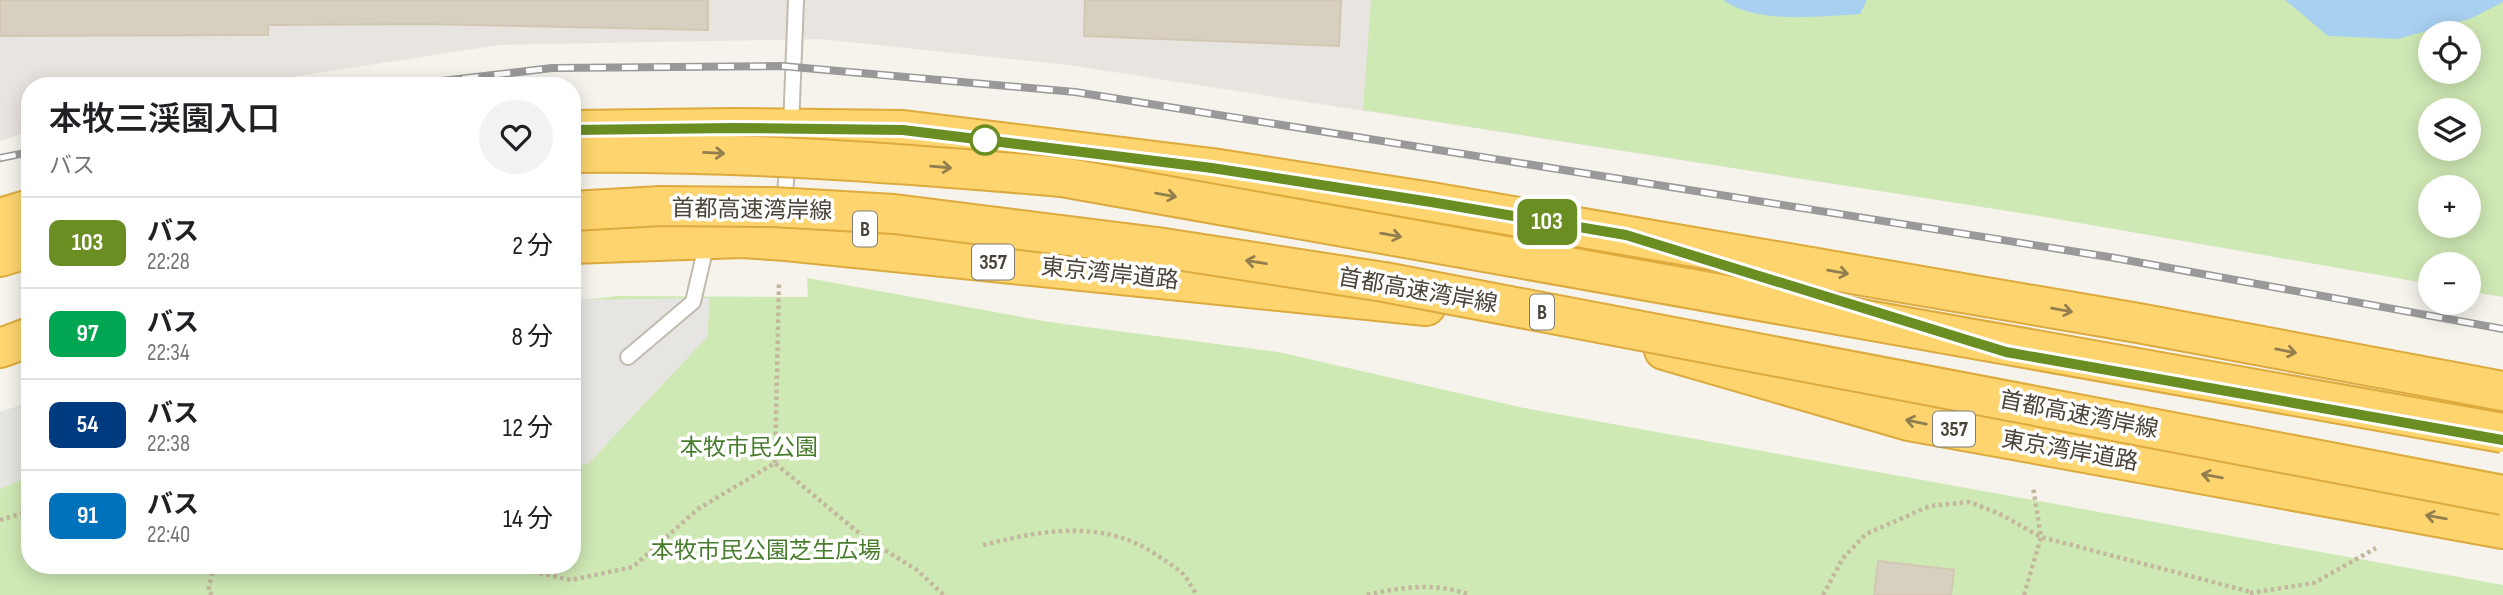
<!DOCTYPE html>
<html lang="ja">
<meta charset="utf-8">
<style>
body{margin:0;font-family:"Sofia Sans Condensed","Noto Sans JP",sans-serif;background:#f2f2f2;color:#202124;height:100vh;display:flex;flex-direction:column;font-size:26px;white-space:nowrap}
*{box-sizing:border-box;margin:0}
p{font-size:23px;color:#757577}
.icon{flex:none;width:38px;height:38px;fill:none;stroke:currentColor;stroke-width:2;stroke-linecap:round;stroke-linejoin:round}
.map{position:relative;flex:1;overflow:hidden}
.details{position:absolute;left:21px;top:77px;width:560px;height:497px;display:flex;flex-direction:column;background:#fff;border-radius:28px;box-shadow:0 4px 18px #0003}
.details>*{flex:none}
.badge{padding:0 14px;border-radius:10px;font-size:24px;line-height:46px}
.buttons{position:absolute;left:2418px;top:21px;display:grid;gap:14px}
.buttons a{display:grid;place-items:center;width:63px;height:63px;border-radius:50%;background:#fff;box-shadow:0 4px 18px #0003;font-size:35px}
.map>.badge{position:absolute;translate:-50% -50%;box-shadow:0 0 0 4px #fff}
.round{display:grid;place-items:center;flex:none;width:74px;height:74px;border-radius:37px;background:#f2f2f2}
.overview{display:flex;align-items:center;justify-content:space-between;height:119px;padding:0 28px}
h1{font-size:33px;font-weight:600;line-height:52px}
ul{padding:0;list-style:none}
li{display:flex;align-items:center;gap:21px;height:91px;padding:0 28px;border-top:2px solid #e0e0e0}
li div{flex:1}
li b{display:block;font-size:26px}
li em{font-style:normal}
li .badge{min-width:77px;font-weight:700;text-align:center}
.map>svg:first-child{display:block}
.industrial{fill:#e8e4df;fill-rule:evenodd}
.green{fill:#cfe9b4;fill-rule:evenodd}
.parking{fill:#e7e5e2}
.water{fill:#a8d0f1}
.building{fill:#d7cfc0;stroke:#d2c7b3;stroke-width:2}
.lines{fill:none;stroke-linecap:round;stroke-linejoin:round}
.lane-casing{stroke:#c1bbad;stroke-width:18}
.highway-casing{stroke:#ddaa3d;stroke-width:42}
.path{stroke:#c3b89e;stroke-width:4.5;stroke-dasharray:3.5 3.5;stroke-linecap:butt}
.lane{stroke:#fff;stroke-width:14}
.highway{stroke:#fdd46e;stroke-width:38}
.rail-casing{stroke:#999;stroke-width:8}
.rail{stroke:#fff;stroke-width:5;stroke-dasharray:16;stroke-linecap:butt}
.highway-bridge-casing{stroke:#ddaa3d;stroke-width:42;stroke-linecap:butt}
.highway-bridge{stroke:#fdd46e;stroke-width:38}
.oneway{stroke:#927e4e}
.line-casing{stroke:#fff;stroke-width:16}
.line{stroke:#6b8e23;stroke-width:10}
.stop-dot{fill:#fff;stroke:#6b8e23;stroke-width:3.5}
.labels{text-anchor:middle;stroke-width:7;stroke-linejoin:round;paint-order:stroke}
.shield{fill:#fff;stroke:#807c74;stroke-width:2}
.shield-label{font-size:21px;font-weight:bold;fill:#4a4438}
.street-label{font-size:23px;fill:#4a4438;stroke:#fff}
.park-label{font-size:23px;fill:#467c2b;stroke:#fff}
</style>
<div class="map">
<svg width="2503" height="595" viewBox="0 0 2503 595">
<rect width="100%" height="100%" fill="#f5f3eb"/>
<path class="industrial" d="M0,0H2503V297L2469,291V264H2431V284L2034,215L1069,65L820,39L499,45L233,86H30V131L0,141ZM2431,33H2469V72H2431ZM2431,110H2469V149H2431ZM2431,187H2469V226H2431Z"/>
<path class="green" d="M1371,0H2503V297L2469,291V264H2431V284L2034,215L1363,110ZM2431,33H2469V72H2431ZM2431,110H2469V149H2431ZM2431,187H2469V226H2431Z
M807,278L1049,322L1278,352L1524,408L2503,585V595H0V418L30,410V565H572V301L618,296L808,297Z"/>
<path class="parking" d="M709,298L708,336L588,464L572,468V300Z
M30,402V476L0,489V412Z"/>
<path class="water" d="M1723,0H1867L1860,14C1819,16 1759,25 1723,0Z
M2285,0H2503V2L2472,18L2398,39L2328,36Z"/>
<path class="building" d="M0,0H708V30L426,24L268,25V35L0,36Z
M1085,0H1341L1339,46L1084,36Z
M1878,561L1954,570L1951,595H1874Z"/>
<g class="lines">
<g class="lane-casing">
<path id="lane" d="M791,128L796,0
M784,205L788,159
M628,357L693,302L707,242"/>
</g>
<g class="highway-casing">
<path id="highway" d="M572,130L734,128L903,130L1212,168L1431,202L2138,323L2503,391
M0,218L30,209
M572,244L742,238L786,241L1426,306
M0,257L30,248
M0,348L30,337
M1664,350L1909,421L2503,529"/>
</g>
<path class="path" d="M775,463L779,283
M0,520L30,511
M983,545C1047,529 1108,518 1164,560C1170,564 1177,568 1182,573C1188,579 1192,588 1197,595
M521,565L526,570L571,580L633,567L698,509L775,463L865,538L917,570L944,595
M2250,593L2314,583L2376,548
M212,595L208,591L214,565
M1367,595C1401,587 1437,582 1470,595
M1823,595L1843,558L1866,534L1930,506L1969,502L1998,513L2041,537L2251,592
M2024,595L2041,537L2033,487"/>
<use href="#lane" class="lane"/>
<use href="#highway" class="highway"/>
<g class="rail-casing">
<path id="rail" d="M399,86L552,68L782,66L1075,92L2115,258L2503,329
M0,158L30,152"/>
</g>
<use href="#rail" class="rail"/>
<g class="highway-bridge-casing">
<path id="highway-bridge" d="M572,153C738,151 898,163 1062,177L2503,433
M572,211L661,206L773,207L894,214L1157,247L1384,282L2503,495"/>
</g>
<use href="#highway-bridge" class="highway-bridge"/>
</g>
<defs><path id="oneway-shaft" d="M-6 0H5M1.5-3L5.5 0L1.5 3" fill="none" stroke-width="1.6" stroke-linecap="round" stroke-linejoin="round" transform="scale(1.75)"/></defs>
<g class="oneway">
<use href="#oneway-shaft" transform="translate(714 153) rotate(3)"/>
<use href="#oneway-shaft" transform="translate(941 167) rotate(5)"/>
<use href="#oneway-shaft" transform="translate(1166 195) rotate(10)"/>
<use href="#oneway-shaft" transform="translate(1391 235) rotate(10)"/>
<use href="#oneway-shaft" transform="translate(1256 262) rotate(-171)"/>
<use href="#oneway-shaft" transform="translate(1838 272) rotate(10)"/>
<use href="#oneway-shaft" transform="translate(2062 310) rotate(10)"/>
<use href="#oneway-shaft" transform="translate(2286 351) rotate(11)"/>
<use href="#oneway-shaft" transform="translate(1916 422) rotate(-168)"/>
<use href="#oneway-shaft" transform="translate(2212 476) rotate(-170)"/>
<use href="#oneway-shaft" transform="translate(2436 517) rotate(-170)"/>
</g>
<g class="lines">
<g class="line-casing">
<path id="line" d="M572,130L734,128L903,130L1212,168L1431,202L1626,235L2006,352L2503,440"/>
</g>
<use href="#line" class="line"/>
</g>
<circle class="stop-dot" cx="985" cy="140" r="14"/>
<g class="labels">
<g class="shield">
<rect x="853" y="211.5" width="24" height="35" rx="5"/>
<rect x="972" y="244.5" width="42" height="35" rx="5"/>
<rect x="1530" y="294.5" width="24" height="35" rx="5"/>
<rect x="1933" y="411.5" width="42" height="35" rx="5"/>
</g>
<g class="shield-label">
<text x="865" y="236">B</text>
<text x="993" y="269">357</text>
<text x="1542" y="319">B</text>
<text x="1954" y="436">357</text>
</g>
<g class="street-label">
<text transform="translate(752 209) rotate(1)" y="8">首都高速湾岸線</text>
<text transform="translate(1110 273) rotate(6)" y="8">東京湾岸道路</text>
<text transform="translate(1418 290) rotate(10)" y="8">首都高速湾岸線</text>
<text transform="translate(2079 414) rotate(11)" y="8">首都高速湾岸線</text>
<text transform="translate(2070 450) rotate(10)" y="8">東京湾岸道路</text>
</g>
<g class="park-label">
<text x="749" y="455">本牧市民公園</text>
<text x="766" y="558">本牧市民公園芝生広場</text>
</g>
</g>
</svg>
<div class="buttons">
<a><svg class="icon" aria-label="locate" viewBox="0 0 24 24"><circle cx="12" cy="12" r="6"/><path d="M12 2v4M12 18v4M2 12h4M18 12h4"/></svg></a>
<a><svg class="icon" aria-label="layers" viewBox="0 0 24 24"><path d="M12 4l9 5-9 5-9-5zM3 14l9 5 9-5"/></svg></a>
<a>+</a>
<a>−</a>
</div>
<b class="badge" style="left:1547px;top:222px;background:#6b8e23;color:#fff">103</b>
<section class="details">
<div class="overview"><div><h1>本牧三渓園入口</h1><p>バス</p></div><a class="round"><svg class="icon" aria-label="heart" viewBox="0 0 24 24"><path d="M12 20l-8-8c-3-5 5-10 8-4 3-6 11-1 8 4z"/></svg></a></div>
<ul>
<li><span class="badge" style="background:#6b8e23;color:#fff">103</span><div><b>バス</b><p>22:28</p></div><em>2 分</em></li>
<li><span class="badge" style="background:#00a651;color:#fff">97</span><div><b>バス</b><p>22:34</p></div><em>8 分</em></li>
<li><span class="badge" style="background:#003b80;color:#fff">54</span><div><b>バス</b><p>22:38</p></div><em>12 分</em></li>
<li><span class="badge" style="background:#0072bc;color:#fff">91</span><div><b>バス</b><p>22:40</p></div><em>14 分</em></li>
</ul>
</section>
</div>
